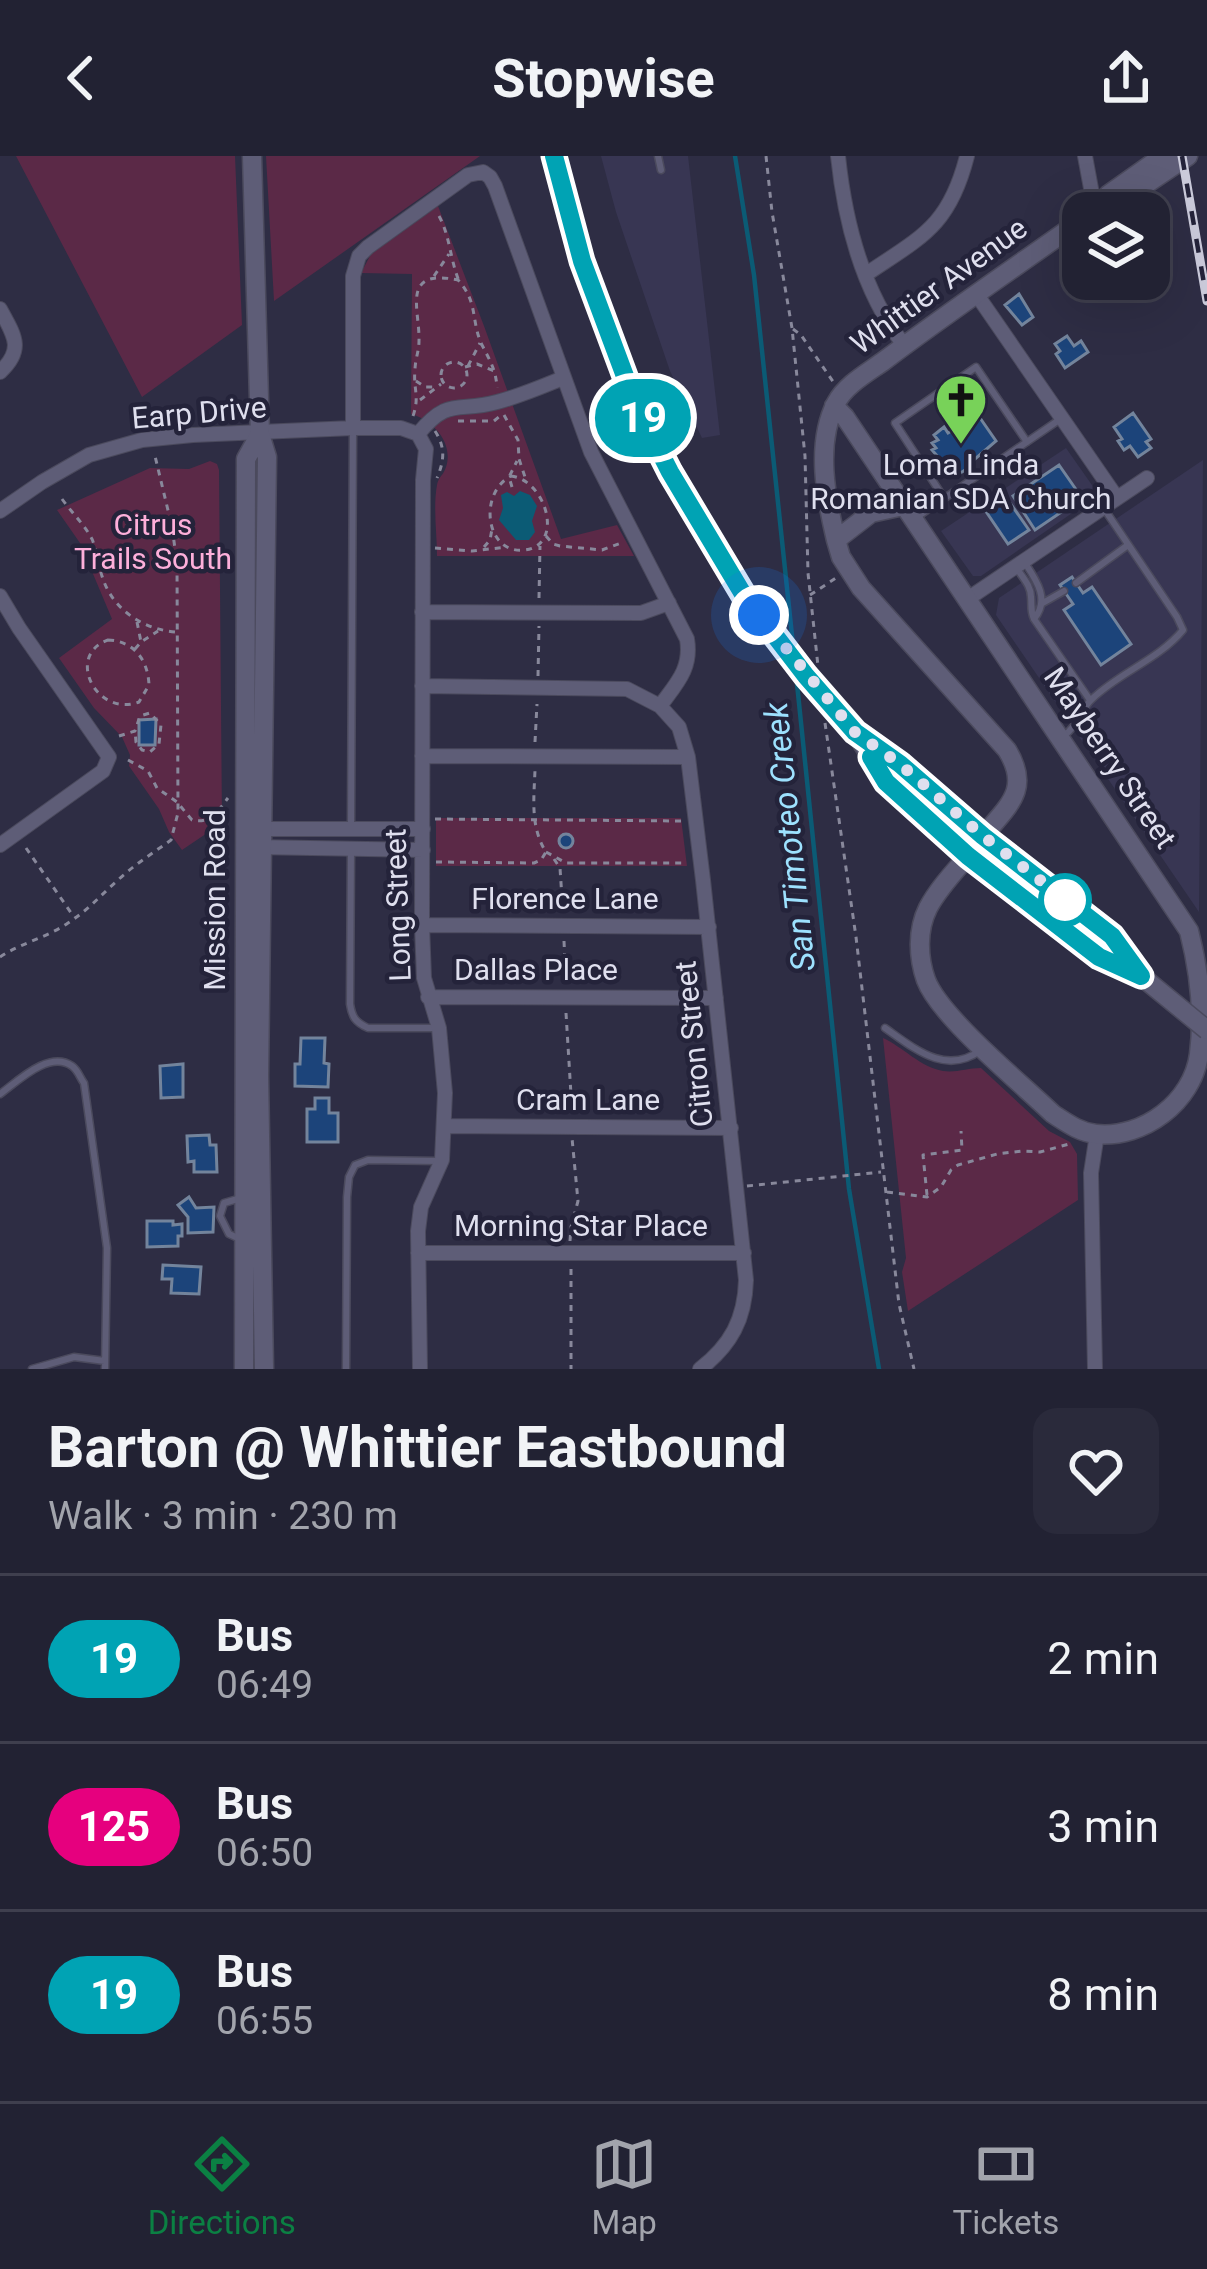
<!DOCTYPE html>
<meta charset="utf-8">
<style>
body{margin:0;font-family:Roboto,sans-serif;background:#2a2a3b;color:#f1f3f6;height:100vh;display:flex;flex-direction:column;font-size:45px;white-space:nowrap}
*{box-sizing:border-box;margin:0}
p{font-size:39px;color:#a2a4ac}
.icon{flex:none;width:66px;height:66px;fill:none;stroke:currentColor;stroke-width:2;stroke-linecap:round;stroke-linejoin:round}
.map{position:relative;height:1213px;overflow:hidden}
.sheet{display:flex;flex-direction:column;background:#223;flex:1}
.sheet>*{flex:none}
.badge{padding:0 24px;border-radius:39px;font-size:42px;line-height:78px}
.fabs{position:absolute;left:1062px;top:36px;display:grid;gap:24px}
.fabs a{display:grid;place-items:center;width:108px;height:108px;border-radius:24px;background:#223;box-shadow:0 12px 48px #0002,0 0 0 3px #3f3f4e;font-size:60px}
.you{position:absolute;width:60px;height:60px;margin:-30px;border:9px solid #fff;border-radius:50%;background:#1a73e8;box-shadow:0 0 0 18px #1a73e833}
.map>.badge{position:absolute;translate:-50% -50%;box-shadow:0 0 0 6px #fff}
.round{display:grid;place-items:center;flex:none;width:126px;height:126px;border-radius:24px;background:#2a2a3b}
.overview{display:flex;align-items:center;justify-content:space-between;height:204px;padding:0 48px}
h1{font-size:57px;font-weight:700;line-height:90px}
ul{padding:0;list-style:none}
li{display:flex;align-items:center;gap:36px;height:168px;padding:0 48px;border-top:3px solid #3f3f4e}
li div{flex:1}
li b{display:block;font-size:45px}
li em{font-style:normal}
li .badge{min-width:132px;font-weight:700;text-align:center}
header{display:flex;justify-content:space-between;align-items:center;height:156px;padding:0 48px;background:#223;font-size:54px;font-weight:700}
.tab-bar{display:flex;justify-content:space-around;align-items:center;height:168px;border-top:3px solid #3f3f4e;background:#223;font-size:33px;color:#a2a4ac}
.tab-bar a{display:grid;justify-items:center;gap:6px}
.tab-bar .active{color:#0b8043}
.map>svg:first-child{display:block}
.built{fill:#383653}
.green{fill:#5b2947}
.water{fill:#0b5b75}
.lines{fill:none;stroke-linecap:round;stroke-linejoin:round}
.stream{stroke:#0b5b75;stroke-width:4.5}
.building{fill:#1c447a;stroke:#73849c;stroke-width:3}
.lane-casing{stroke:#4b4a5d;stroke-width:9}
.street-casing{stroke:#4b4a5d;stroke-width:16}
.secondary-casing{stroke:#4b4a5d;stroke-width:21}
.path{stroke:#88889b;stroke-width:3;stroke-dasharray:6 6;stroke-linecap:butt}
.lane{stroke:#5e5d77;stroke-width:6}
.street{stroke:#5e5d77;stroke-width:14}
.secondary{stroke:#5e5d77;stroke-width:18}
.rail-casing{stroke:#cacada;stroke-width:9}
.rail{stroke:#24233a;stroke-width:4.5;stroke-dasharray:14;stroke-linecap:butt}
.secondary-bridge-casing{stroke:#4b4a5d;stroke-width:21;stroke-linecap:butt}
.secondary-bridge{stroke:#5e5d77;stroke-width:18}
.line-casing{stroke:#fff;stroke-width:27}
.line{stroke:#00a3b4;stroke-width:18}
.walk{stroke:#dfdfee;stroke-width:12;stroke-dasharray:0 21.6}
.stop-dot{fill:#fff;stroke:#00a3b4;stroke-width:6}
.labels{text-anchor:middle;stroke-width:9;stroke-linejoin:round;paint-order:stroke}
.street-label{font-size:30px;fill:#dfdfee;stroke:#24233a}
.poi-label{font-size:30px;fill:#dfdfee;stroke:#24233a}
.park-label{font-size:30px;fill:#fdafda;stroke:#24233a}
.water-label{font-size:33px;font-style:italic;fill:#9de1fe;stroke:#24233a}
</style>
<header><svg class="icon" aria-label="back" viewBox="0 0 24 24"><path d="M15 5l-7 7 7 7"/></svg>Stopwise<svg class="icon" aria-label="share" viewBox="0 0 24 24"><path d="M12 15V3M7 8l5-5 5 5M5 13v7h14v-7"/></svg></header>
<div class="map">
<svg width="1207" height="1213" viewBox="0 0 1207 1213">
<rect width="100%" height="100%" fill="#2e2d44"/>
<path class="built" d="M601,0H688L720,279L702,282L670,215L616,56Z
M1066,292L1094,332V342L981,420H973L941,375Z
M1203,304L1199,756L996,459L999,442Z"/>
<path class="green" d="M16,0H235L242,169L142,241Z
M266,0H480L274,145Z
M438,50L484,170L561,383L617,369L634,400H437C437,378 433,351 437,329C440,318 442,322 446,311C454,287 433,264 411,258L412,118L361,117L371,98Z
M210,305L217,308L219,314L222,667L182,694L169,676L159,653L129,610L130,599L122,581L94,552L59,502L112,463L80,387L57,354L150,312L189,313Z
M436,662H681L687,710H436Z
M883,882C903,891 920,911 943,915C956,917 968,912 981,912L1049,975L1070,986L1077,998L1078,1044L908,1155L902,1116L906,1102Z"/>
<path class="water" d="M520,335L530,339L537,350L532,365L535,376L529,384H516L499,364L503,352L501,339L507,336L514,340Z"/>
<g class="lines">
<path class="stream" d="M735,0L754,119L793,489
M796,518L849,1033L879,1213"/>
</g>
<path class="building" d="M1019,138L1033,161L1022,169L1005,149Z
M1067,180L1074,190L1081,185L1088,196L1065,212L1056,198L1060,195L1055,188Z
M1133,257L1151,283L1146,286L1151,292L1138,301L1130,290L1124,294L1118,285L1122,283L1114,271Z
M978,259L996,285L969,308L971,310L959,318L957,315L953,318L932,294L936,292L932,287L938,284L934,279L944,271L948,277Z
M1059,309L1082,342L1035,374L1013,340Z
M1008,344L1029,374L1008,388L987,357Z
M1072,421L1083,437L1092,431L1131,488L1101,509L1064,454L1073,448L1060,429Z
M156,563L155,589H139V564Z
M559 685a7 7 0 1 1 14 0a7 7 0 1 1-14 0Z
M301,882H325L324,907L329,908L328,931L295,930V908H300Z
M183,908V941L161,942L160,910Z
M315,942H329V957H338V986H307V953H315Z
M209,979L210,989H216L217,1016H194V1005L188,1006L187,980Z
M189,1041L196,1052L214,1051L213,1076L188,1077V1061L178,1049Z
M147,1065H173V1069L182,1068V1080H178V1090L147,1091Z
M163,1109L201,1111L199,1138L171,1137L172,1123H162Z"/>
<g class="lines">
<g class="lane-casing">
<path id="lane" d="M658,0L661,14
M944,342L895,267L976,211L1027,286
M917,361L1059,264
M1025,407C1037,425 1050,444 1034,463
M1018,414C1023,422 1031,430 1031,441C1032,450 1030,454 1034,463L1090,544
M1076,427L1128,389
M1041,448L1064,435
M1064,580C1081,566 1080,554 1092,543C1120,516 1158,504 1183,474L1177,461L1105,354
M351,670L353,275
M351,693L350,848C352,861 355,866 368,872H436
M885,872C915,893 946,920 981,894
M0,938C18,925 49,894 72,910C78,914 80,922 84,927L107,1092L105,1213
M240,1083L229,1078L220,1060L224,1047L241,1042
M32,1213L74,1201L105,1205
M346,1213L347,1041L349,1021L355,1009L368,1004L438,1005"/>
</g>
<g class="street-casing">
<path id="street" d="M838,0C845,67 862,135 904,189
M1085,0L1095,54
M865,119C921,81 949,71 967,0
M977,139L1117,342
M0,153C14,179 25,193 0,216
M353,272V120L359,100L368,91L468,19L483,16L490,21L495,30L591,296L687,483C692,512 677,527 660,550
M418,278L426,293L423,324L422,769L424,822L439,872L445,937L442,1004L421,1051L418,1075L420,1213
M418,278C449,240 458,257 497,246C520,240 541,231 563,222
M0,355L42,326L89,299L142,284L193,279L353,272H401L418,278
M0,440L19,472L109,601L103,615L0,689
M966,444L1147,322
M422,456L641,457L669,447
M422,530L627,533L660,550L679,571L688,601L703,724L746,1124C745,1163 731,1189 700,1213
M422,600L688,601
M254,673H423
M255,691L423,694
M422,769L709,771
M428,841L716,842
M444,970L731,972
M418,1097H744
M1095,1213L1091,1017L1097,978"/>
</g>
<g class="secondary-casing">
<path id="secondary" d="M252,0L260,278L267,301L259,920L264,1213
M554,0C576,83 599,166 634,245C664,313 703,376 743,438
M1095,54L1118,47L1188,0
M1095,54L1109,38L1163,0
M834,250L845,261L1189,775C1199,814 1204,858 1199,898C1193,946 1143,983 1096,978C1079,976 1067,967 1053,958C1022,928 940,861 926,824C918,801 917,774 928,752C938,733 954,716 968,700
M903,350L871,357L836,384L841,401L861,432L1007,594C1031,633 1009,649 983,680
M836,384C826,342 815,288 836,247C846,228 869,216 885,204C950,155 1017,110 1083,63
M855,576L886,625L968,700L1099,801L1141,820
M864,582L900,608L983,680L1112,780L1138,816
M244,1213L246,303L260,278"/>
</g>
<path class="path" d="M766,0L772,56L792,172L805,300L808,417L818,510
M439,60C450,80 450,103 459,125
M434,120L449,98
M793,173L801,179L834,227
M441 219a13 13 0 1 1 26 0a13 13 0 1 1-26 0Z
M468,210L480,187
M465,211L477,208L494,215
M416,225L425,231H434
M420,244L441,228
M504,259L518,284L519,303L526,324
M413,260C420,240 413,233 415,214C415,204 419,195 419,185C420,153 400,112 458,124C478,146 471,163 481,187C489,203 496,213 497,232
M458,265H494L500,260
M435,275C446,292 444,305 437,322
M511,320C546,324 565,389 525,394C485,399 478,337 511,320Z
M512,331L509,321L517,305
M62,343C72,357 84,368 92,383C97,395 98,408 102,420C112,453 142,473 175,476
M546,380L553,388L560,390L602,394L621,387
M484,391L490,384L492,373
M435,392L472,395L507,391
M810,439L836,422
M539,442L540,390
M137,466L141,486
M108,484C134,485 148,504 149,529L139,546C96,562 65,499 108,484Z
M135,493L141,486L158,475
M538,520L539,470
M825,567L856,781L899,1148L914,1213
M119,580L135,575L140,560L150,557L161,569L159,588L150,596L142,594L136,586L135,575
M535,586L537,548
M128,604L148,615L157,632L177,646L192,664C211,668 217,656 228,642
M435,663L683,665
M26,692L74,761
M546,696L566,707H685
M554,703L560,712L563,757
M436,706L534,707L541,704L546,696C530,671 534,642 535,614
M564,785L566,829
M0,801C21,787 46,782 68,767C87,755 101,739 118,724C134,709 153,697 171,684L178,657L177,407L172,371L155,300
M566,857L572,955
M747,1030L881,1016
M887,1036L927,1041L941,1031L951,1014L958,1009L997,998L1022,995L1040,996L1069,988
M927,1039L923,999L962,994L961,975
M570,1085L571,1071L578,1045L572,982
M571,1113V1213"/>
<use href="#lane" class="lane"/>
<use href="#street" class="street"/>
<use href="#secondary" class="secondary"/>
<g class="rail-casing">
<path id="rail" d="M1182,0L1207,145"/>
</g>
<use href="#rail" class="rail"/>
<g class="secondary-bridge-casing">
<path id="secondary-bridge" d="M743,438L806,520L855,576
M1141,820L1207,874"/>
</g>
<use href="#secondary-bridge" class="secondary-bridge"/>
</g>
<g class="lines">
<g class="line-casing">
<path id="line" d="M554,0L582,105L635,247L670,316L743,438L806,520L855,576L900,608L983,680L1112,780L1141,820L1099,801L968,700L886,626L871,601"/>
</g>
<use href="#line" class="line"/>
<path class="walk" d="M759,459L855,576L900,608L983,680L1080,755L1065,744"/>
</g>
<defs>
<g id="church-pin" transform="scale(2.7)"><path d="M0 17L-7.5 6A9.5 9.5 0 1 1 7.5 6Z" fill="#78d259" stroke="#24233a"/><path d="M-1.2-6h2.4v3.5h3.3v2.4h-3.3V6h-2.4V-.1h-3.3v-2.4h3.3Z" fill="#111"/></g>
</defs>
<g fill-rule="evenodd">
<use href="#church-pin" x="961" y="244"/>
</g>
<circle class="stop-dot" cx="1065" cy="744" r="24"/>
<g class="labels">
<g class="street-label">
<text transform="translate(939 130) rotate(-36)" y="10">Whittier Avenue</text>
<text transform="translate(199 257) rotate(-5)" y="10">Earp Drive</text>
<text transform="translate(1110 602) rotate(56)" y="10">Mayberry Street</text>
<text x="565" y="753">Florence Lane</text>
<text transform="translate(215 744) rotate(-90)" y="10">Mission Road</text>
<text transform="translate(398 749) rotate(-92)" y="10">Long Street</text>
<text x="536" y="824">Dallas Place</text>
<text transform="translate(694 888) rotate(-96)" y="10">Citron Street</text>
<text x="588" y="954">Cram Lane</text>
<text x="581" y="1080">Morning Star Place</text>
</g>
<g class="poi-label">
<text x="961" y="319">Loma Linda<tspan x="961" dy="34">Romanian SDA Church</tspan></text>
</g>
<g class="park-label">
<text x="153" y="379">Citrus<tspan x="153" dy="34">Trails South</tspan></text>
</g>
<g class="water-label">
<text transform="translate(789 681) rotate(-96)" y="12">San Timoteo Creek</text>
</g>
</g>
</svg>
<div class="fabs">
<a><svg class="icon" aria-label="layers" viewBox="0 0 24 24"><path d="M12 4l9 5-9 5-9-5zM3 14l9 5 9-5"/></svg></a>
</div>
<div class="you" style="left:759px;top:459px"></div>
<b class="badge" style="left:643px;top:262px;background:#00a3b4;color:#fff">19</b>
</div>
<section class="sheet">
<div class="overview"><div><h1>Barton @ Whittier Eastbound</h1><p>Walk · 3 min · 230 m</p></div><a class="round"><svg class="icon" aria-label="heart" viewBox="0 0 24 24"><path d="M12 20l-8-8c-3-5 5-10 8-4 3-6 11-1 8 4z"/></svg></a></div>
<ul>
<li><span class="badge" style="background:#00a3b4;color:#fff">19</span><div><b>Bus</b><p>06:49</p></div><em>2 min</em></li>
<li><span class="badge" style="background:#e6007e;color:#fff">125</span><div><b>Bus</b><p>06:50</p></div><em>3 min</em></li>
<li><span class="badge" style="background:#00a3b4;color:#fff">19</span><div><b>Bus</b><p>06:55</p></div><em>8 min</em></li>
</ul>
</section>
<nav class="tab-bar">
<a class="active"><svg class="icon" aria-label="directions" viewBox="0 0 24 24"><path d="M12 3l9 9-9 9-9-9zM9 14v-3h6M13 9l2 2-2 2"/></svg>Directions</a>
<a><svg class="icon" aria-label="map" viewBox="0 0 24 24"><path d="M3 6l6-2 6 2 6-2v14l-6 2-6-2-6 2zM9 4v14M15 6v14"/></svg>Map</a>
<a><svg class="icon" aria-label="tickets" viewBox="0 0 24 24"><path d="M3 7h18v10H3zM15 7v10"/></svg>Tickets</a>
</nav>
